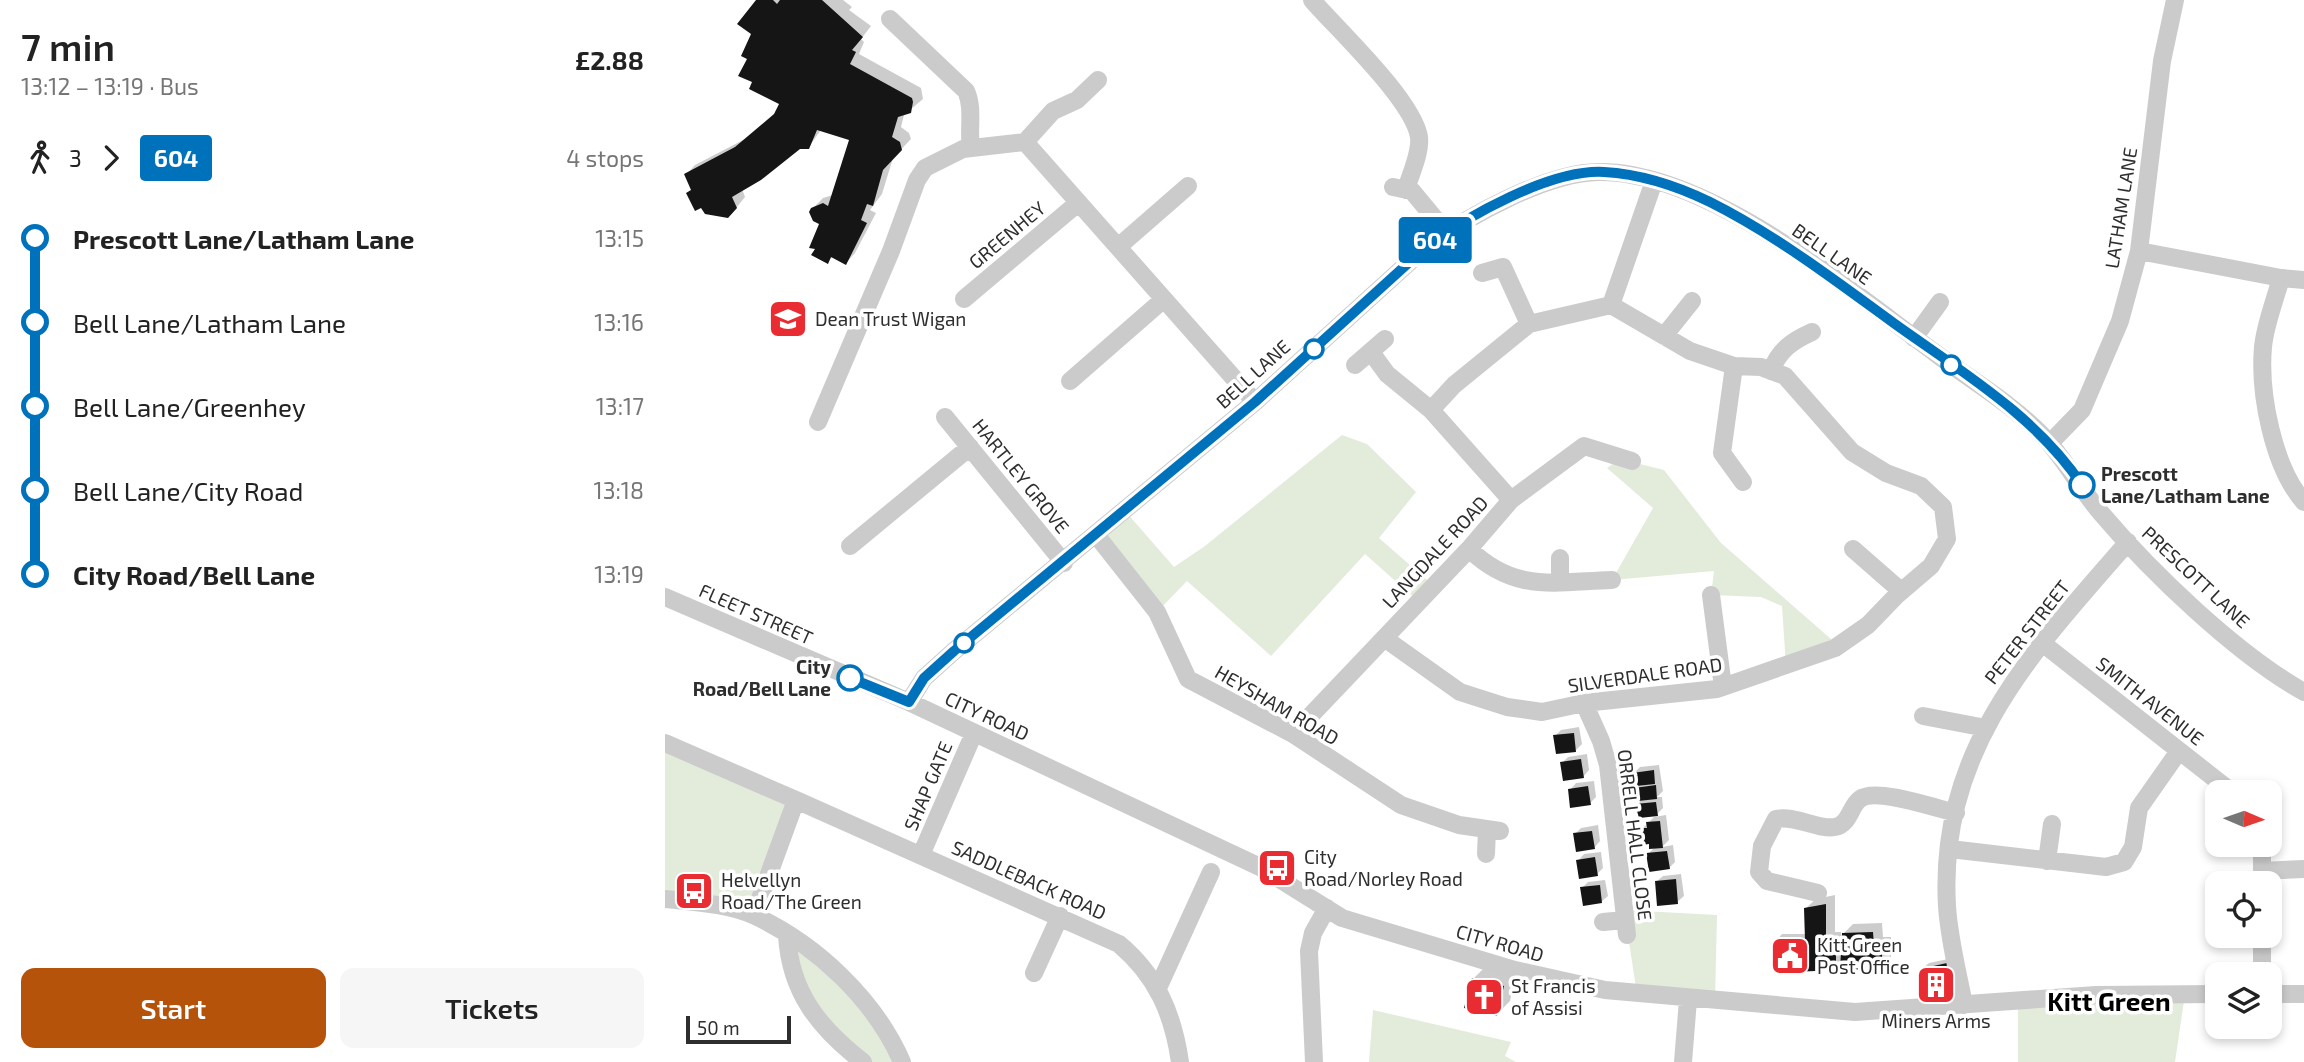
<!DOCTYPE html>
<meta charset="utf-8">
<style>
body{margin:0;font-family:"Exo 2",sans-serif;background:#f6f6f6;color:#222;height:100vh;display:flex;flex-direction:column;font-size:26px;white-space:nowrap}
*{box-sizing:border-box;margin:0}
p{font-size:23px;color:#767676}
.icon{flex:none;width:38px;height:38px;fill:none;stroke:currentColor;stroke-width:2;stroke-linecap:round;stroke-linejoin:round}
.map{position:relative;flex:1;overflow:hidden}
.panel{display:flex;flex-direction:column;background:#fff;width:665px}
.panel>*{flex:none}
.badge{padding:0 14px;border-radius:5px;font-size:24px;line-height:46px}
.needle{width:46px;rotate:92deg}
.fabs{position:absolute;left:1540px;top:780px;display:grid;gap:14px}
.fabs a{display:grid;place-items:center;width:77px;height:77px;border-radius:14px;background:#fff;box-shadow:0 4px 10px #0003;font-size:35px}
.scale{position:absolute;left:21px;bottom:18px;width:105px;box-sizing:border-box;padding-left:7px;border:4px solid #2e2e2e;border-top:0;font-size:19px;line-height:24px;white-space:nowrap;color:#2e2e2e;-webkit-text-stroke:5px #fff;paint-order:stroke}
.map>.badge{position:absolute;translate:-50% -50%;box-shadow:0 0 0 4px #fff}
.legs{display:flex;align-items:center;gap:10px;height:77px;padding:0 21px;font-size:23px}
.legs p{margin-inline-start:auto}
.overview{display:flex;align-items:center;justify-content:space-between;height:119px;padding:0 21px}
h1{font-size:38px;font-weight:600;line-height:52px}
.button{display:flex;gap:14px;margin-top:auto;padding:14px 21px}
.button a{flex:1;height:80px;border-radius:14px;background:#b45309;color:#fff;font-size:28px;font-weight:600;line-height:80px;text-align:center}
.button a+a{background:#f6f6f6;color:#222}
ul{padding:0 21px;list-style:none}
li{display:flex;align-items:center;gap:24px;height:84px;font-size:26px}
li i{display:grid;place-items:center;width:10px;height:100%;margin:0 9px;background:currentColor}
li i::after{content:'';width:18px;height:18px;margin:-9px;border:5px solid;border-radius:50%;background:#fff}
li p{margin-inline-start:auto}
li:first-child i{background:linear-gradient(#0000 50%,currentColor 0)}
li:last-child i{background:linear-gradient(currentColor 50%,#0000 0)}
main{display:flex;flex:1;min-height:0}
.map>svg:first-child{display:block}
.green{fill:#e3ecdb}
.shadow{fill:#0003}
.building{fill:#151515}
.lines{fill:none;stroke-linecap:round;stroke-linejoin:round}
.minor{stroke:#cbcbcb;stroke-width:18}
.line-1-casing{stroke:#fff;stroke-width:16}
.line-1{stroke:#0072bc;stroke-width:10}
.stop-1-dot{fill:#fff;stroke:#0072bc;stroke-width:3.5}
.labels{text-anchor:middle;stroke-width:7;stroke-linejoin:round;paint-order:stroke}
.street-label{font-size:19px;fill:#2e2e2e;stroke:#fff}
.poi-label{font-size:19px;fill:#2e2e2e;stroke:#fff;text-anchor:start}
.stop-label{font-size:19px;font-weight:bold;fill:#2e2e2e;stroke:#fff;text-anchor:start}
.district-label{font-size:26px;font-weight:bold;fill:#000;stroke:#fff}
</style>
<main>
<section class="panel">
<div class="overview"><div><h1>7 min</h1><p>13:12 – 13:19 · Bus</p></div><b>£2.88</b></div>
<div class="legs"><svg class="icon" aria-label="walk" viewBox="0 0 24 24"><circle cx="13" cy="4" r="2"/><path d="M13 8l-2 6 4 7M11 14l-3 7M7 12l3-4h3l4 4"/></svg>3<svg class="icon" aria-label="forward" viewBox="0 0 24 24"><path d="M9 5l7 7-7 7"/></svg><b class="badge" style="background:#0072bc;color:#fff">604</b><p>4 stops</p></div>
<ul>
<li><i style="color:#0072bc"></i><b>Prescott Lane/Latham Lane</b><p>13:15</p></li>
<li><i style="color:#0072bc"></i><span>Bell Lane/Latham Lane</span><p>13:16</p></li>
<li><i style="color:#0072bc"></i><span>Bell Lane/Greenhey</span><p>13:17</p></li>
<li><i style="color:#0072bc"></i><span>Bell Lane/City Road</span><p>13:18</p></li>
<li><i style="color:#0072bc"></i><b>City Road/Bell Lane</b><p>13:19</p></li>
</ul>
<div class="button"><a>Start</a><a>Tickets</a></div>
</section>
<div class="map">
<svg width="1639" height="1062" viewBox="0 0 1639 1062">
<rect width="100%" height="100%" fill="#fff"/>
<path class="green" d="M677,435L702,444L751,492L714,538L769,586L754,602L700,554L606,656L522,581L492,612L432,536L461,512L509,567L540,546Z
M955,459L999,470L1056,543L1174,646L1121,666L1117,606L1096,597L1046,595L1049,571L947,580L988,508L942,468Z
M0,745L124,797L93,904L0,898Z
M959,910L1052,915L1050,1001L972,994Z
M122,935L184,984L235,1062H202L150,1015Z
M1520,994L1510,1062H1353V1008Z
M708,1010L846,1042L840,1056L851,1062H704Z"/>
<path class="shadow" d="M93,0H178L187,7L184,10L206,26L196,39L199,42L194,54L256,88L258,99L239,115L236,127L244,133L246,139L228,158L217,194L205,210L211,213L190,253L181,263L168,256L163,262L152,248L156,223L147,209L158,198L168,195L186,139L156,130L143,148L134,147L77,189L80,197L67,213L28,189L21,175L30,165L82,138L112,113L116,103L89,81L84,58Z
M914,727L917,744L911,750L890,736L896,730Z
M922,754L924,770L918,777L897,763L903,757Z
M994,765L998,791L992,797H997L998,808L989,817L1001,815L1004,840L997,847L1008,845L1010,862L1004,868L983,854L990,847L977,829L992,814L972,805L975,802L969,773L975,767Z
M929,781L931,797L925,803L905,790L911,783Z
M933,825L935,841L929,848L910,834L916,828Z
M936,852L938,868L932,874L913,861L919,854Z
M1016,874L1019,896L1012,902L991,882L998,876Z
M940,880L943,896L936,902L917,888L923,882Z
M1170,895V932H1176V936L1188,924L1217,923L1218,937H1226V958L1216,967L1178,961L1170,968L1111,941L1117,934H1141V908L1151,899Z
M1288,958L1292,985L1286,991L1257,969L1264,963Z
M821,966L851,973L845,1001L832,1014L808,979Z"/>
<path class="building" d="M91,0H108L112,4L115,0H157L198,37L187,50L191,52L185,64L247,98L248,102L246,113L233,117L227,137L235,142L237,150L218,170L208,206L202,204L196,220L202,223L181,265L166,257L163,264L146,255L150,249L144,248L154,224L148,221L144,212L146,208L158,203L163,206L184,140L152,130L144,149H135L96,180L67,197L72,208L63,218L40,214L36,208L30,211L21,193L26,190L19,174L70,147L109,114L114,104L84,89L87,82L73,76L82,59L76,56L86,34L72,24Z
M909,733L911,752L891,754L888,735Z
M916,759L919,778L898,781L895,762Z
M989,770L990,784L971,786L967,773Z
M991,785L992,799L973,801L969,788Z
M923,786L926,805L905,808L903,789Z
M991,802L993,816L974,818L970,804Z
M995,821L998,848L984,849V844L977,845L975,828H982L981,822Z
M927,831L930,849L911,852L908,833Z
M1002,851L1005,869L984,872L981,853Z
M930,857L933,876L914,879L911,860Z
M1011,879L1013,904L992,906L990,881Z
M935,885L937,903L918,906L915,887Z
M1161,904V938H1171V970L1109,973V940H1140L1139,908Z
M1208,932L1209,946H1217V969L1175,970L1177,933Z
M1282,963L1287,993L1257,996L1255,969Z
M807,978L839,986L832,1016L799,1008Z"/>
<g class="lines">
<path class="minor" d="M647,0C673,30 748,100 754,137C756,153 745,175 741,190
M225,19L301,91C309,108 303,129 306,148
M360,142L388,111L412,100L433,80
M728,187L747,191L781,232
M453,247L523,186
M1474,251L1616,278L1639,280
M817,273L838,267L864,324
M1616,278C1610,300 1600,325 1598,347C1594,393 1608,467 1639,502
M299,299L413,203
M946,305L989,181
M999,336L1027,301
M1249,338L1275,302
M706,352L722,374L766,410L846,500
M690,365L720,339
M1069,366L1057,453L1078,482
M1106,371C1114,350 1127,341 1147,332
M405,381L499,299
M280,417L399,563
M153,422L226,251L252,180L260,168L298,149L360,142L590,402
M1385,443L1417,410L1455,321L1474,251L1497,61L1510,0
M432,536L492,612L523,679L628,734L736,805L794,825L835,831
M185,546L305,447
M804,549C850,593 888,582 947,580
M1188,549L1236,591
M895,582V558
M1046,595L1058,687
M0,597L244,702L595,867L677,918L850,970L940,990L1190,1012L1431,995L1552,994
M719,638L795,692L842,707L877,712L919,703L1052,689L1170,648L1203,625L1231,596L1266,566L1282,539L1278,507L1256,486L1221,473L1187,452L1120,376L1096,367L1069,366L1025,351L946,305L864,324L789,385L766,410
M1376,642L1568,793
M244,702L259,678L289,651L590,402L761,247C803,216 881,173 933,172C1042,170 1184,290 1269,352C1304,379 1346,403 1377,435C1400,458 1414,488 1436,513C1486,572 1571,654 1639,692
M919,703L936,741L943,765L962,935
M1258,716L1321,728
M628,734L804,549L846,500L919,446L967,461
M0,743L131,800L89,915
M131,800L454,944C492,976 508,1014 515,1062
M1597,845V884
M1285,849L1441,867L1459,862L1468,847L1474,808L1514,751
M821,854L822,829
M256,855L309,733
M1382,861L1387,824
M1597,871L1639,869
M1153,893L1102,881L1094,872L1097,846L1111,819C1131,815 1153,830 1170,827C1185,824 1185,806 1195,799C1210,787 1270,808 1291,813
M0,899C28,902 65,904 90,916C152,945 210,1000 237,1062
M938,922L960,920
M122,935C125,992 154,1028 198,1062
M1597,936V975
M369,973L395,916
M493,988L546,872
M1605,994H1639
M1299,1005C1293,973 1284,939 1282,906C1273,749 1368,651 1463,542
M649,1062L644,951L648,933L662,908
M1018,1062L1023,1000"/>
</g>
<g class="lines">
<g class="line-1-casing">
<path id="line-1" d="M185,678L244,702L259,678L289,651L590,402L761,247C802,216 886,169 939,172C975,174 1012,186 1045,202C1111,235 1171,281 1230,324C1297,372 1371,416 1417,485"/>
</g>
<use href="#line-1" class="line-1"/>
</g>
<defs>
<g id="school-square" transform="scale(2.0125)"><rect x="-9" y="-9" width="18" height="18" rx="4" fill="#e92c32" stroke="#fff"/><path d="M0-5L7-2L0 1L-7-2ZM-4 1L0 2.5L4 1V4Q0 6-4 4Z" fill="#fff"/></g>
<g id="bus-square" transform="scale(2.0125)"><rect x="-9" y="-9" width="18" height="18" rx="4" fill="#e92c32" stroke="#fff"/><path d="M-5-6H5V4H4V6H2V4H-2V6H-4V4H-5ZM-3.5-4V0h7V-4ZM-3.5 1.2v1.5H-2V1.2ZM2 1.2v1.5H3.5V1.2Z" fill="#fff"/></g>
<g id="civic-square" transform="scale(2.0125)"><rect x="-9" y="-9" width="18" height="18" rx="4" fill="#e92c32" stroke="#fff"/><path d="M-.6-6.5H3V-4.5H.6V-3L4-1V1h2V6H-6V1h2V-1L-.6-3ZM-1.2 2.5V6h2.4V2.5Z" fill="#fff"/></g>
<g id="building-square" transform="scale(2.0125)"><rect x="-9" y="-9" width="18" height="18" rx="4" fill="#e92c32" stroke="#fff"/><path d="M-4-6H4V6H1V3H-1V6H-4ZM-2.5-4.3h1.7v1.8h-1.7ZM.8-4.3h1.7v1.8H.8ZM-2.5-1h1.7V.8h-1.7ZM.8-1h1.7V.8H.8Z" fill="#fff"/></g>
<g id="church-square" transform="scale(2.0125)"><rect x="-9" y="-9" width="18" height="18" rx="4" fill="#e92c32" stroke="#fff"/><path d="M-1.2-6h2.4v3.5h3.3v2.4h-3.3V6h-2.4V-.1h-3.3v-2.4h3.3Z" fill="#fff"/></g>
</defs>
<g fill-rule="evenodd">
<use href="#school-square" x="123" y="319"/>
<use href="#bus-square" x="612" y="868"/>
<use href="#bus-square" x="29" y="891"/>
<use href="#civic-square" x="1125" y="956"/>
<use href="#building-square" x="1271" y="985"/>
<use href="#church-square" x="819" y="997"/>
</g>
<g class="stop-1-dot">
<circle cx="649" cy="349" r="9"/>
<circle cx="1286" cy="365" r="9"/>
<circle cx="1417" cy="485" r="12"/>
<circle cx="299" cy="643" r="9"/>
<circle cx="185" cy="678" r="12"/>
</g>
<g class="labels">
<g class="street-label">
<text transform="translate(1456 208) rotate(-81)" y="7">LATHAM LANE</text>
<text transform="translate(342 235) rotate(-40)" y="7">GREENHEY</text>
<text transform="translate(1167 254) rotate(35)" y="7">BELL LANE</text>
<text transform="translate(588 374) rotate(-42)" y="7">BELL LANE</text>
<text transform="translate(356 476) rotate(51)" y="7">HARTLEY GROVE</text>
<text transform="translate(770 552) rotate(-47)" y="7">LANGDALE ROAD</text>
<text transform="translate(1531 577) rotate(43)" y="7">PRESCOTT LANE</text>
<text transform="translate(91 614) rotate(24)" y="7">FLEET STREET</text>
<text transform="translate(1362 632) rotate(-52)" y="7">PETER STREET</text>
<text transform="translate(980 675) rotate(-8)" y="7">SILVERDALE ROAD</text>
<text transform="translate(1485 701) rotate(38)" y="7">SMITH AVENUE</text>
<text transform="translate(612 705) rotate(30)" y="7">HEYSHAM ROAD</text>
<text transform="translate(322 716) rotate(25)" y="7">CITY ROAD</text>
<text transform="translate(263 786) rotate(-67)" y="7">SHAP GATE</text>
<text transform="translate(970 835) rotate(83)" y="7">ORRELL HALL CLOSE</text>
<text transform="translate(364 880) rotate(24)" y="7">SADDLEBACK ROAD</text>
<text transform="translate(835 943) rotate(16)" y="7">CITY ROAD</text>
</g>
<g class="poi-label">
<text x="150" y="326">Dean Trust Wigan</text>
<text x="639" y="864">City<tspan x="639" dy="22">Road/Norley Road</tspan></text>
<text x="56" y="887">Helvellyn<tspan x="56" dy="22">Road/The Green</tspan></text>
<text x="1152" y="952">Kitt Green<tspan x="1152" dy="22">Post Office</tspan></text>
<text x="846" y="993">St Francis<tspan x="846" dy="22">of Assisi</tspan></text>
<text x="1271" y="1028" text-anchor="middle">Miners Arms</text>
</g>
<g class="stop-label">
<text x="1436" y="481">Prescott<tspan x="1436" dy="22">Lane/Latham Lane</tspan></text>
<text x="166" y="674" text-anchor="end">City<tspan x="166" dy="22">Road/Bell Lane</tspan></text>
</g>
<g class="district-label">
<text x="1444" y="1011">Kitt Green</text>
</g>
</g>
</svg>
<div class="fabs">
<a><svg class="needle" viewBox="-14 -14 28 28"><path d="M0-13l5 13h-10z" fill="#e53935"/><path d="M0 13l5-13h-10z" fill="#767676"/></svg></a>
<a><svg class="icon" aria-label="locate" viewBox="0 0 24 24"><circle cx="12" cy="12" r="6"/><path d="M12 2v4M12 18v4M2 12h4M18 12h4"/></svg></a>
<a><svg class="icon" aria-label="layers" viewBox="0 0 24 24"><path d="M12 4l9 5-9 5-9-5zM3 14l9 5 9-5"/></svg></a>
</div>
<div class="scale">50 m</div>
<b class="badge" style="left:770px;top:240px;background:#0072bc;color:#fff">604</b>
</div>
</main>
